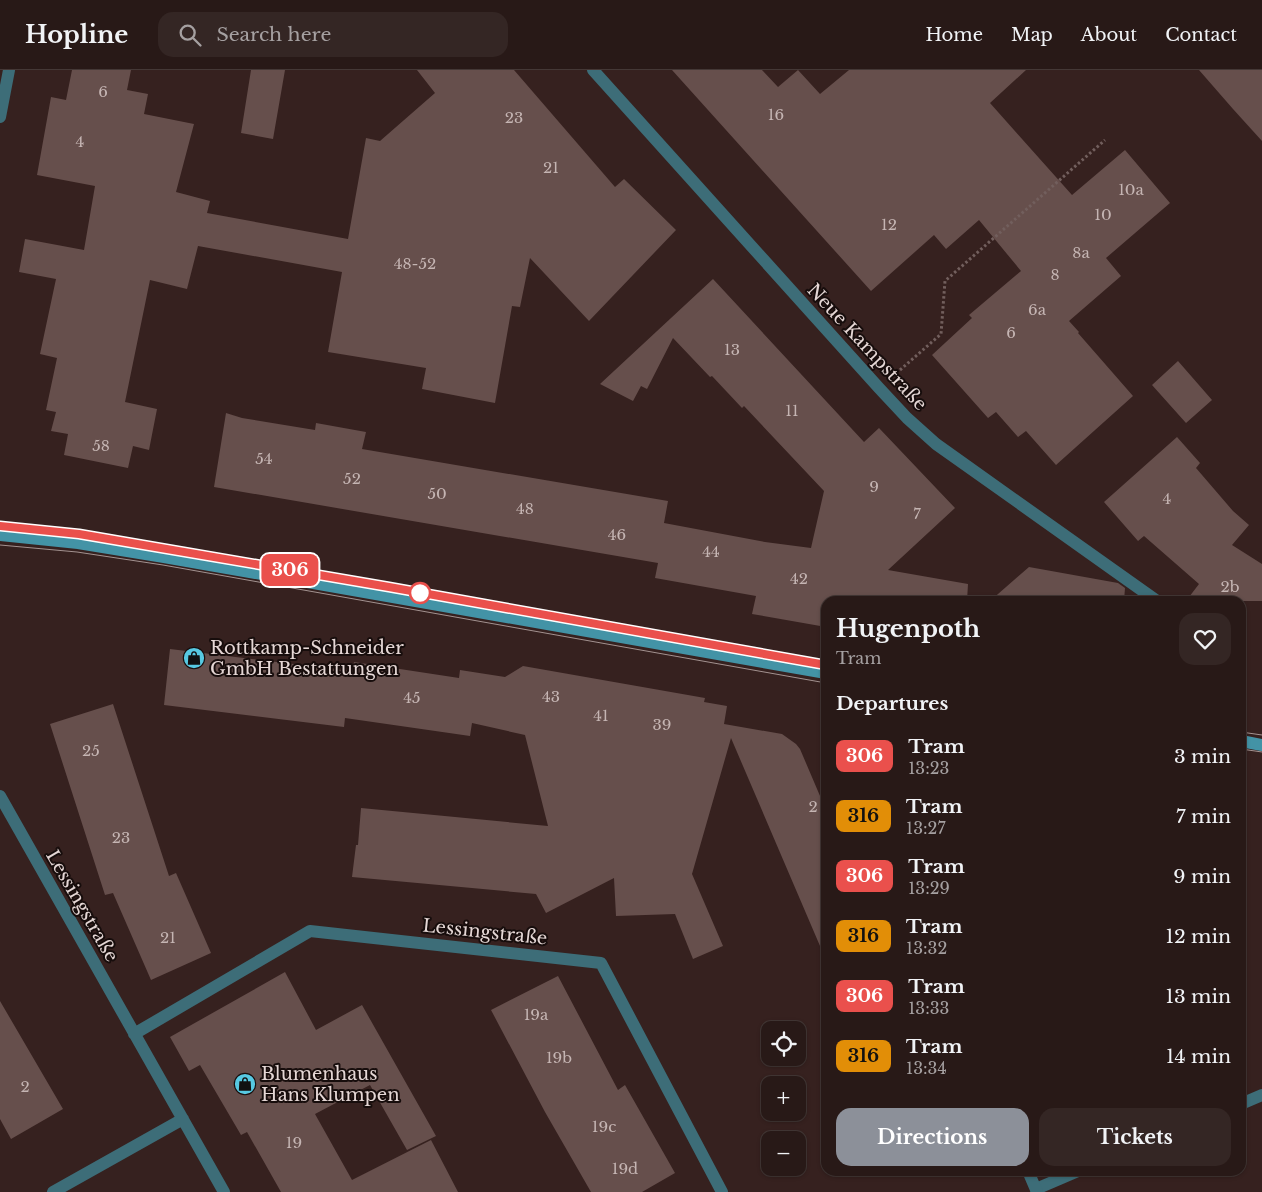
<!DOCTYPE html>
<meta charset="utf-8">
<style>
body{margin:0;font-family:"Libre Baskerville",serif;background:#342624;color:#f1f3f6;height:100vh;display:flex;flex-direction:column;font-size:19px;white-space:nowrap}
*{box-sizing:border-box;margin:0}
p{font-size:16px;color:#a5a0a1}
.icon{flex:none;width:28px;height:28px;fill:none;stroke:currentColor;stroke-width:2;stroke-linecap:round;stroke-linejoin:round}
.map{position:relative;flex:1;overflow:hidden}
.sheet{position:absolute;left:821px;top:526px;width:425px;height:580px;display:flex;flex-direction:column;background:#281917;border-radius:15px;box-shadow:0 1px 4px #0004,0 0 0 1px #443836}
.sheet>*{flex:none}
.badge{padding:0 10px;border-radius:8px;font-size:18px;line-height:32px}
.fabs{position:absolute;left:761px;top:951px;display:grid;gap:10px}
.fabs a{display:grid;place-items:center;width:45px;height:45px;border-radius:10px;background:#281917;box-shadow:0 1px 4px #0004,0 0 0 1px #443836;font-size:25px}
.map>.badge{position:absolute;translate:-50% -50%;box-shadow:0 0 0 2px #fff}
h2{padding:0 15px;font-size:19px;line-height:45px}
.round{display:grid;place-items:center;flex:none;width:52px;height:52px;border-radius:15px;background:#342624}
.overview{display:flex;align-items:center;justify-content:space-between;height:85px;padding:0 15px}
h1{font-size:24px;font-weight:800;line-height:38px}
.button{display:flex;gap:10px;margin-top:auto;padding:10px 15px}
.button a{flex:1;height:58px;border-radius:15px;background:#8c9099;color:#fff;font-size:20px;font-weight:800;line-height:58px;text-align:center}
.button a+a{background:#342624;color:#f1f3f6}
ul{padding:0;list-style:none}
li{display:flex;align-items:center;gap:15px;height:60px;padding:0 15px}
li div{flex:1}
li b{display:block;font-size:19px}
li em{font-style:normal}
li .badge{min-width:55px;font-weight:700;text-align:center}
header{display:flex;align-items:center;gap:30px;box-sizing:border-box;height:70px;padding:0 25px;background:#281917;border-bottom:1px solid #443836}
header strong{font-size:24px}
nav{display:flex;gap:28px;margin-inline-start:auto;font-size:18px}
.search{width:350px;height:45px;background:#342624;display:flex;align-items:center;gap:12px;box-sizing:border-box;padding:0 18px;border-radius:15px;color:#a5a0a1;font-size:19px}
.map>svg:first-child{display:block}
.building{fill:#664f4c}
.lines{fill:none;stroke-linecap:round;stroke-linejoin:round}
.path{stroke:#725f5d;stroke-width:3;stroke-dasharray:2.5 2.5;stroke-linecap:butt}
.lane{stroke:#3d6d78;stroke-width:12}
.street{stroke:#3d6d78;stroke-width:12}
.secondary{stroke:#4393a6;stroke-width:12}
.tram{stroke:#a39290;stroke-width:1}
.line-casing{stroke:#fff;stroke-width:11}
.line{stroke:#ea504c;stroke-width:8}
.stop-dot{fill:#fff;stroke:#ea504c;stroke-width:2.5}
.labels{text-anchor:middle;stroke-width:4;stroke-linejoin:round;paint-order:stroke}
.number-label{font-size:15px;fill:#c5b5b3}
.street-label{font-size:18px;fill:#e5d7d5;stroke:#170d0c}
.poi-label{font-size:18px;fill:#e5d7d5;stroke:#170d0c;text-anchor:start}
</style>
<header>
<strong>Hopline</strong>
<div class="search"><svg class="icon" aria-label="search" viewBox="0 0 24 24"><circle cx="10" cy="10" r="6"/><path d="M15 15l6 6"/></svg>Search here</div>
<nav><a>Home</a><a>Map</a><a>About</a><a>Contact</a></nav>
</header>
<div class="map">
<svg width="1262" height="1122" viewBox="0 0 1262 1122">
<rect width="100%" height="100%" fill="#36211f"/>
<path class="building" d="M72,0H131L127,20L148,24L144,44L194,54L176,122L210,131L207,143L348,169L366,68L380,71L435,23L417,0H514L615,117L624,109L676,160L589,251L530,188L520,237L512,236L495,333L422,319L426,298L328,282L342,202L198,176L187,219L150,210L125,332L157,339L149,380L133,376L128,398L64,385L68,364L51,361L56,342L46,340L57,288L40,284L56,209L19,202L25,169L84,180L95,116L37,105L51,27L66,30Z
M251,0H285L273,69L241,63Z
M672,0H762L778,17L798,0L820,24L849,0H1026L990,33L1072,125L1125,80L1170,133L1106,188L1121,206L1069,251L1079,262L1078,263L1133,326L1056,395L1026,361L1018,367L996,342L988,348L932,285L972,248L969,245L1021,201L979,150L946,179L934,165L871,221Z
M1199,0H1262V71L1233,39Z
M713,209L864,372L879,358L955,438L888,500L968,514L967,531H826V557L752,544L756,526L655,508L658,493L214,417L226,343L242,348L315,360L316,353L366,362L362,379L668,431L664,453L765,472L811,478L824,421L744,336L742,338L712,306L710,307L673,268L647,319L641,316L633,331L600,314Z
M1178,291L1212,330L1186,353L1152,315Z
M1177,367L1200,393L1196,398L1233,441L1249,455L1232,475L1262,494V531H1186L1199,514L1144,466L1138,471L1104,432Z
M1029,497L1118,513L1125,518L1124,531H990Z
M170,579L352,601L354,592L459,608L460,600L505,607L523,596L705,628L704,632L727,636L724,654L782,664L796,674L800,679L826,740V890L731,668L692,804L723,876L693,889L675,844L616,846L614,808L546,843L536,824L352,807L356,775H358L361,738L548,756L525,665L472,653L470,666L345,648L344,657L164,635Z
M113,634L169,806L176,803L211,883L151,910L113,823L105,825L50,654Z
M285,902L316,960L362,935L436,1066L407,1080L370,1015L315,1044L352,1110L431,1070L458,1122H281L247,1062L241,1065L200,995L189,1001L170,967Z
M558,906L618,1020L625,1015L675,1103L642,1122H591L545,1042L491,940Z
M0,931L63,1039L11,1069L0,1049Z"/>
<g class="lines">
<path class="path" d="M900,300L941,264L945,211L1105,70"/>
<path class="lane" d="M1241,1034L1262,1025
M1036,1119L1078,1101"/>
<path class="street" d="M593,0L879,318L907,348L936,374L1157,531
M0,47L9,0
M0,726L224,1122
M134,964L310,861L601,893L722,1122
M1028,1101L1037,1122
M53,1122L183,1049"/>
<path class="secondary" d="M0,465L78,473L164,487L826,603
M1241,671L1262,675"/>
<path class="tram" d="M0,456L79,464L389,517L826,595
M0,475L77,482L163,495L826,613
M1241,662L1262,665
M1241,679L1262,682"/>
</g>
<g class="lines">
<g class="line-casing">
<path id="line" d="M0,456L79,464L389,517L826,595"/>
</g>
<use href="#line" class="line"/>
</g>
<defs>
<g id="shop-disc" transform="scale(1.125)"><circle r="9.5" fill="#57c9e2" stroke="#170d0c"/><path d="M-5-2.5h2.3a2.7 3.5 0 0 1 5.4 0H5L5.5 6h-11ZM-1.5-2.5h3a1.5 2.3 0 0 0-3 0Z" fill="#111"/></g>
</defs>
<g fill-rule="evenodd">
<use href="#shop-disc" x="194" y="588"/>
<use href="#shop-disc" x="245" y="1014"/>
</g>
<circle class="stop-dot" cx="420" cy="523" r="10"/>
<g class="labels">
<g class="number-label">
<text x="103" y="27">6</text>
<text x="776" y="50">16</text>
<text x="514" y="53">23</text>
<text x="80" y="77">4</text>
<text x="551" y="103">21</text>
<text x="1131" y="125">10a</text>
<text x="1103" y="150">10</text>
<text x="889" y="160">12</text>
<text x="1081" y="188">8a</text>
<text x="415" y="199">48-52</text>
<text x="1055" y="210">8</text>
<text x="1037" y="245">6a</text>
<text x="1011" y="268">6</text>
<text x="732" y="285">13</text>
<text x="792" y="346">11</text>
<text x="101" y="381">58</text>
<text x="264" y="394">54</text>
<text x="352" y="414">52</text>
<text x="874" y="422">9</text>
<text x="437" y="429">50</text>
<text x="1167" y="434">4</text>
<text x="525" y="444">48</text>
<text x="917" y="449">7</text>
<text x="617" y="470">46</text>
<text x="711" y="487">44</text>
<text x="799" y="514">42</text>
<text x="1230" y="522">2b</text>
<text x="551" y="632">43</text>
<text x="412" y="633">45</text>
<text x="601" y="651">41</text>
<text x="662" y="660">39</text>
<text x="91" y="686">25</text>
<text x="813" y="742">2</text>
<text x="121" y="773">23</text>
<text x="168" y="873">21</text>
<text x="536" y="950">19a</text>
<text x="559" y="993">19b</text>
<text x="25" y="1022">2</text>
<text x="604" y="1062">19c</text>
<text x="294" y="1078">19</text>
<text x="625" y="1104">19d</text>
</g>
<g class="street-label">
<text transform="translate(867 277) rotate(47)" y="6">Neue Kampstraße</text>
<text transform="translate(82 836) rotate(60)" y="6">Lessingstraße</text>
<text transform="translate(485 862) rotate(6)" y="6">Lessingstraße</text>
</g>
<g class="poi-label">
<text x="210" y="584">Rottkamp-Schneider<tspan x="210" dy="21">GmbH Bestattungen</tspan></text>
<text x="261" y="1010">Blumenhaus<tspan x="261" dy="21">Hans Klumpen</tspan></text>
</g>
</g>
</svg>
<div class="fabs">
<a><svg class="icon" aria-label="locate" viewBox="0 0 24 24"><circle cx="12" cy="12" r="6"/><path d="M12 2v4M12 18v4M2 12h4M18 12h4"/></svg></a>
<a>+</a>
<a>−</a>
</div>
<b class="badge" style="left:290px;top:500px;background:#ea504c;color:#fff">306</b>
<section class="sheet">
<div class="overview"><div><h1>Hugenpoth</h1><p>Tram</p></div><a class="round"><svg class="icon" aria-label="heart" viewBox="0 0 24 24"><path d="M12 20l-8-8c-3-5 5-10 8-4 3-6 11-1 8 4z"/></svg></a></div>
<h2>Departures</h2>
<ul>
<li><span class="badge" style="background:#ea504c;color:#fff">306</span><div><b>Tram</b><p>13:23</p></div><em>3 min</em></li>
<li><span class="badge" style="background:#e28e07;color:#111">316</span><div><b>Tram</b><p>13:27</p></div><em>7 min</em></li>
<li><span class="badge" style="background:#ea504c;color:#fff">306</span><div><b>Tram</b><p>13:29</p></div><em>9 min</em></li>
<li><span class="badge" style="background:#e28e07;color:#111">316</span><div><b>Tram</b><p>13:32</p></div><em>12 min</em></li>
<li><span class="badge" style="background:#ea504c;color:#fff">306</span><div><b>Tram</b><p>13:33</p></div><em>13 min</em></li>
<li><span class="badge" style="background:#e28e07;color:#111">316</span><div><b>Tram</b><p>13:34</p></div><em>14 min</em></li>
</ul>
<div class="button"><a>Directions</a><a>Tickets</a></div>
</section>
</div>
